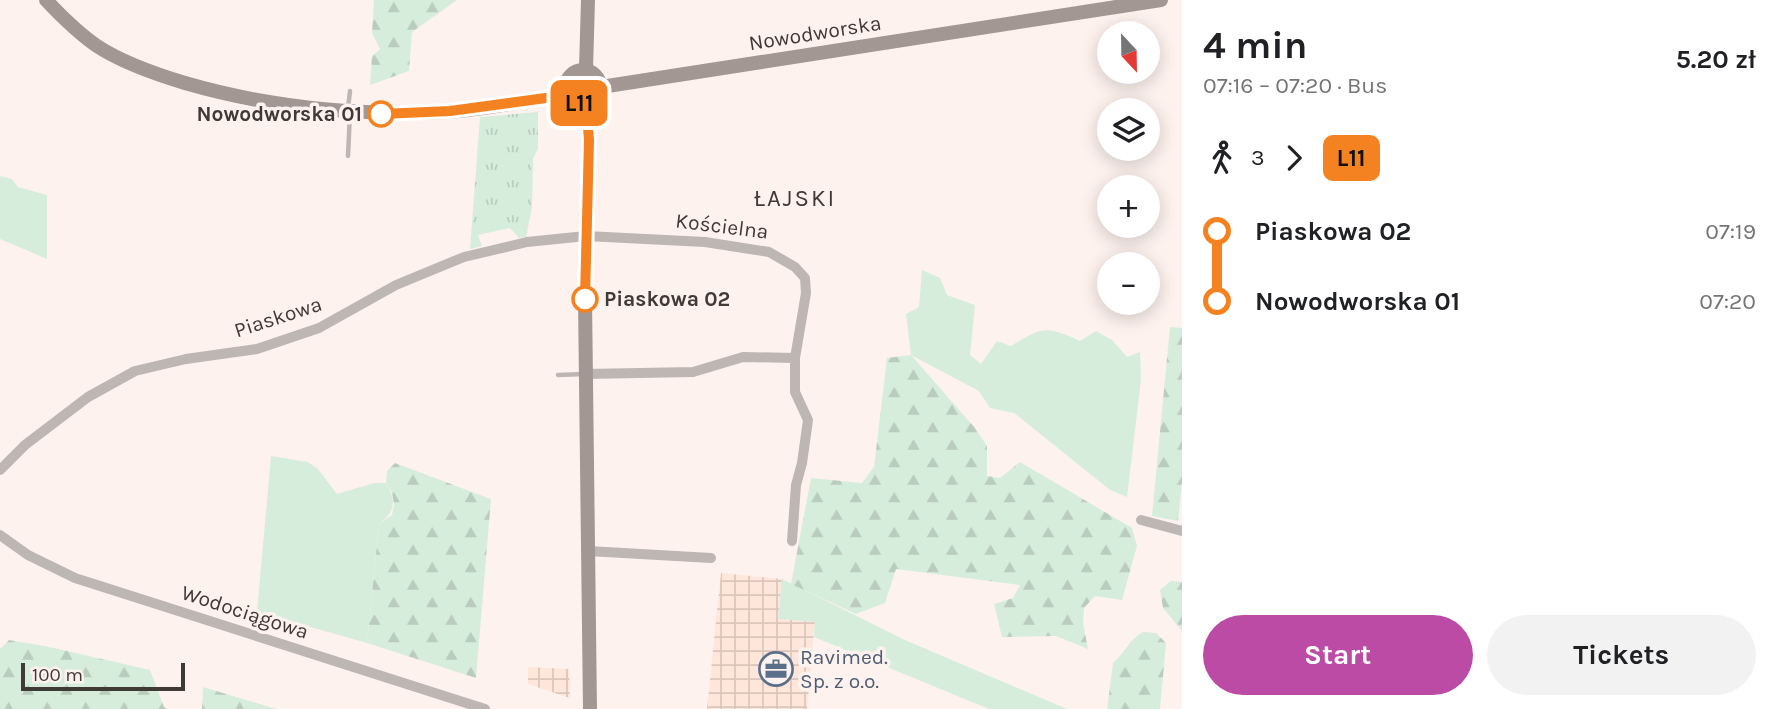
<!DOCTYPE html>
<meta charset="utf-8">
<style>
body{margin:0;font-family:Karla,sans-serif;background:#f2f2f2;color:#202124;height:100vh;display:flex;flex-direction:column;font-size:26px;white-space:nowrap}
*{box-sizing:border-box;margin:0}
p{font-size:23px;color:#757577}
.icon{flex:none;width:38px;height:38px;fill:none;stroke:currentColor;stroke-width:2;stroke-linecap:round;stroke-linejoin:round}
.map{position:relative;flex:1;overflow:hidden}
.sheet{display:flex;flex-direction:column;background:#fff;width:595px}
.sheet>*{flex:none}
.badge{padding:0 14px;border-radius:10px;font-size:24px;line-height:46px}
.needle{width:46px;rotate:158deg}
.tools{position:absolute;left:1097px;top:21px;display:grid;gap:14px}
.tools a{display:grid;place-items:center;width:63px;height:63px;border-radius:50%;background:#fff;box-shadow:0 4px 18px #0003;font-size:35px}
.scale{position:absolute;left:21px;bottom:18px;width:164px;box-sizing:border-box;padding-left:7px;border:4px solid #403a37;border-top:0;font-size:19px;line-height:24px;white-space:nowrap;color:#403a37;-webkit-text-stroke:5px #fdf2ee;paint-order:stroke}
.map>.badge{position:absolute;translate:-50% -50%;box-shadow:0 0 0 4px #fff}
.legs{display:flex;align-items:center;gap:10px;height:77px;padding:0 21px;font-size:23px}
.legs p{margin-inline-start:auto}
.overview{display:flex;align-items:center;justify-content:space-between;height:119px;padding:0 21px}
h1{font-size:38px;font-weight:700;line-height:52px}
.cta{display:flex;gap:14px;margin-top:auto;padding:14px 21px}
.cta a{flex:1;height:80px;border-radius:42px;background:#bc4ba6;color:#fff;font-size:28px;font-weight:700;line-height:80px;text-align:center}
.cta a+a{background:#f2f2f2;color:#202124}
ul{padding:0 21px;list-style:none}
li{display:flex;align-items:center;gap:24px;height:70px;font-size:26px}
li i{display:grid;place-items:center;width:10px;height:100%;margin:0 9px;background:currentColor}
li i::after{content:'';width:18px;height:18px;margin:-9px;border:5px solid;border-radius:50%;background:#fff}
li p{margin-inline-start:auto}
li:first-child i{background:linear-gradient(#0000 50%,currentColor 0)}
li:last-child i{background:linear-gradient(currentColor 50%,#0000 0)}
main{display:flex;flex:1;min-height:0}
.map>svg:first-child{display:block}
.industrial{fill:url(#industrial-grid)}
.green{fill:#d7eddc}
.forest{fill:url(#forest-firs)}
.park{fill:url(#park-tufts)}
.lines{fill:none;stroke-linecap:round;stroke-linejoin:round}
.lane{stroke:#beb6b3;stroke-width:4.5}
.street{stroke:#beb6b3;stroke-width:10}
.secondary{stroke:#a29793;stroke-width:14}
.line-1-casing{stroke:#fff;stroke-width:16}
.line-1{stroke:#f58220;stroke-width:10}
.stop-1-dot{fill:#fff;stroke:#f58220;stroke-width:3.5}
.labels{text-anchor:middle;stroke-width:7;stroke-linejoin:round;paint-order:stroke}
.street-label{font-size:21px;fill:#403a37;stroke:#fdf2ee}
.stop-label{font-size:21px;font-weight:bold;fill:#403a37;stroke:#fdf2ee;text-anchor:end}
.service-label{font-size:21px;fill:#4e5e75;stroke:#fdf2ee;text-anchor:start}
.quarter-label{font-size:24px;letter-spacing:2px;fill:#403a37;stroke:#fdf2ee}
</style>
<main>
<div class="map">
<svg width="1182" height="709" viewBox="0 0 1182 709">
<defs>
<pattern id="industrial-grid" width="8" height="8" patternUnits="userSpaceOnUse" patternTransform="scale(1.75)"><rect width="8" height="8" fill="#ffe6da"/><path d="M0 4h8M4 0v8" fill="none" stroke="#dcc6bc"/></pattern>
<pattern id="forest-firs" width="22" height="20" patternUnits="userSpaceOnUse" patternTransform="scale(1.75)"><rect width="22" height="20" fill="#d7eddc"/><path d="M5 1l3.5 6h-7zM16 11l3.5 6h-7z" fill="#baccbd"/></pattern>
<pattern id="park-tufts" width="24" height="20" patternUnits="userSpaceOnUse" patternTransform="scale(1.75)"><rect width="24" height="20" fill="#d7eddc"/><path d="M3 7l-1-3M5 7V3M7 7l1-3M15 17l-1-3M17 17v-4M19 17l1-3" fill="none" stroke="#baccbd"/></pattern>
</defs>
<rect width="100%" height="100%" fill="#fdf2ee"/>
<path class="industrial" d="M721,573L782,579L778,619L815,622L807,709H707Z
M528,667L569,669L570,698L528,684Z"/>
<path class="green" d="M0,176L12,179L18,187L47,195V259L0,239Z
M922,270L940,278L947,295L975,305L970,355L981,364L997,341L1011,346C1042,327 1046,325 1080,341L1096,331L1112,340L1127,357L1140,352L1141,380L1127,497L1110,490L1014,413L990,408L979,391L911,355L906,314L919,307Z
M271,456L308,462L318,469L337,494L374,483H386C397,501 395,512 379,524L367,643L257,612Z
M782,579L905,640L1067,709H989L814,637L815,622L778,619Z"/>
<path class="forest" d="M374,0H457L412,32L409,71L370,85L372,56L380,49L372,33Z
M1170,327L1182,328V482L1178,521L1152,516Z
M911,355L975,428L987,446V476L1000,478L1020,462L1132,528L1137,546L1122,600L1095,596L1084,608L1083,623L1088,649L1056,636L1002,637L994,604L1013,598L1020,585L896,569L885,603L856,614L791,584L811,478L862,483L874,467L887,358Z
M395,463L491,499L476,678L367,643L379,524L392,515L394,504L392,493L386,483L387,471Z
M1171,581L1182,582V631L1163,608L1160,590Z
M1143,632L1156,633L1166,643L1160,709H1107L1113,663C1125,653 1129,639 1143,632Z
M9,640L45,646L150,670L164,707L167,709H0V649Z
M203,687L276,709H202Z"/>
<path class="park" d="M538,112V148L533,159L532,207L526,237L519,238L510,228L478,235L482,246L470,249L480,117Z"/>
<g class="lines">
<path class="lane" d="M348,108L350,91
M348,156L350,113
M558,375L584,374"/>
<path class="street" d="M585,374L693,372L743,357L795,358
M0,470L25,445L88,397L135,371L186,359L257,349L319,328L396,285L464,257L527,242L586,236L705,242L769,252L795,267L805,278L806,293L795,358V392L808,420L802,463L796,485L792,541
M1141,520L1182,531
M0,535L28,555L75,578L485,709
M588,551L711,558"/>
<path class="secondary" d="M46,0C62,17 78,33 97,46C123,63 155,74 185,83C271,108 357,116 447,112C487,109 528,100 568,95
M586,69L588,0
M566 87a17 17 0 1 1 34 0a17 17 0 1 1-34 0Z
M601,87L1161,0
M586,104L589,140L585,299L590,709"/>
</g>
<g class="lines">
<g class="line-1-casing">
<path id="line-1" d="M381,114L450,111L568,95L576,103L586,104L589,140L585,299"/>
</g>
<use href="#line-1" class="line-1"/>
</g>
<defs>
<g id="office-ring" transform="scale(1.75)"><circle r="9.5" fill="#fdf2ee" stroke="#5c6f8a" stroke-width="1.5"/><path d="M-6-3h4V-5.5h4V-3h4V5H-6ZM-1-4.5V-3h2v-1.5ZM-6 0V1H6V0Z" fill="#5c6f8a"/></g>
</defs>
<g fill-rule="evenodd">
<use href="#office-ring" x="776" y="669"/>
</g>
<g class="stop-1-dot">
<circle cx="381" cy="114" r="12"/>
<circle cx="585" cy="299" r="12"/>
</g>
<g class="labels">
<g class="street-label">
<text transform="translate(815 33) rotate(-9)" y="7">Nowodworska</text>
<text transform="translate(722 226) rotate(7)" y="7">Kościelna</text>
<text transform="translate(278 317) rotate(-18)" y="7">Piaskowa</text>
<text transform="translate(245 612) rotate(18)" y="7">Wodociągowa</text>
</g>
<g class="stop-label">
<text x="362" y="121">Nowodworska 01</text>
<text x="604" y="306" text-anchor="start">Piaskowa 02</text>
</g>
<g class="service-label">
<text x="800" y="664">Ravimed.<tspan x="800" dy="24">Sp. z o.o.</tspan></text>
</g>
<g class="quarter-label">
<text x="795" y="206">ŁAJSKI</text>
</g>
</g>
</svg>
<div class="tools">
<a><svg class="needle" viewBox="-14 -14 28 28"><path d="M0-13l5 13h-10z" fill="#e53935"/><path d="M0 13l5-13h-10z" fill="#757577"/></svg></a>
<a><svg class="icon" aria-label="layers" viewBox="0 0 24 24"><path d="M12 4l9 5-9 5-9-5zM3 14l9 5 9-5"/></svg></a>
<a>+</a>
<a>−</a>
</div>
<div class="scale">100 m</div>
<b class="badge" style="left:579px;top:103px;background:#f58220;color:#111">L11</b>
</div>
<section class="sheet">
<div class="overview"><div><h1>4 min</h1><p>07:16 – 07:20 · Bus</p></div><b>5.20 zł</b></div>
<div class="legs"><svg class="icon" aria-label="walk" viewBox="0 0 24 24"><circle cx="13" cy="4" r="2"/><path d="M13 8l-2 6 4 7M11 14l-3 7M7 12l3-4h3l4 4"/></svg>3<svg class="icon" aria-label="forward" viewBox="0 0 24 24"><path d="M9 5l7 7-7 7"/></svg><b class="badge" style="background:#f58220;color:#111">L11</b></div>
<ul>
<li><i style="color:#f58220"></i><b>Piaskowa 02</b><p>07:19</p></li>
<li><i style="color:#f58220"></i><b>Nowodworska 01</b><p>07:20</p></li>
</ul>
<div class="cta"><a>Start</a><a>Tickets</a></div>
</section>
</main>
